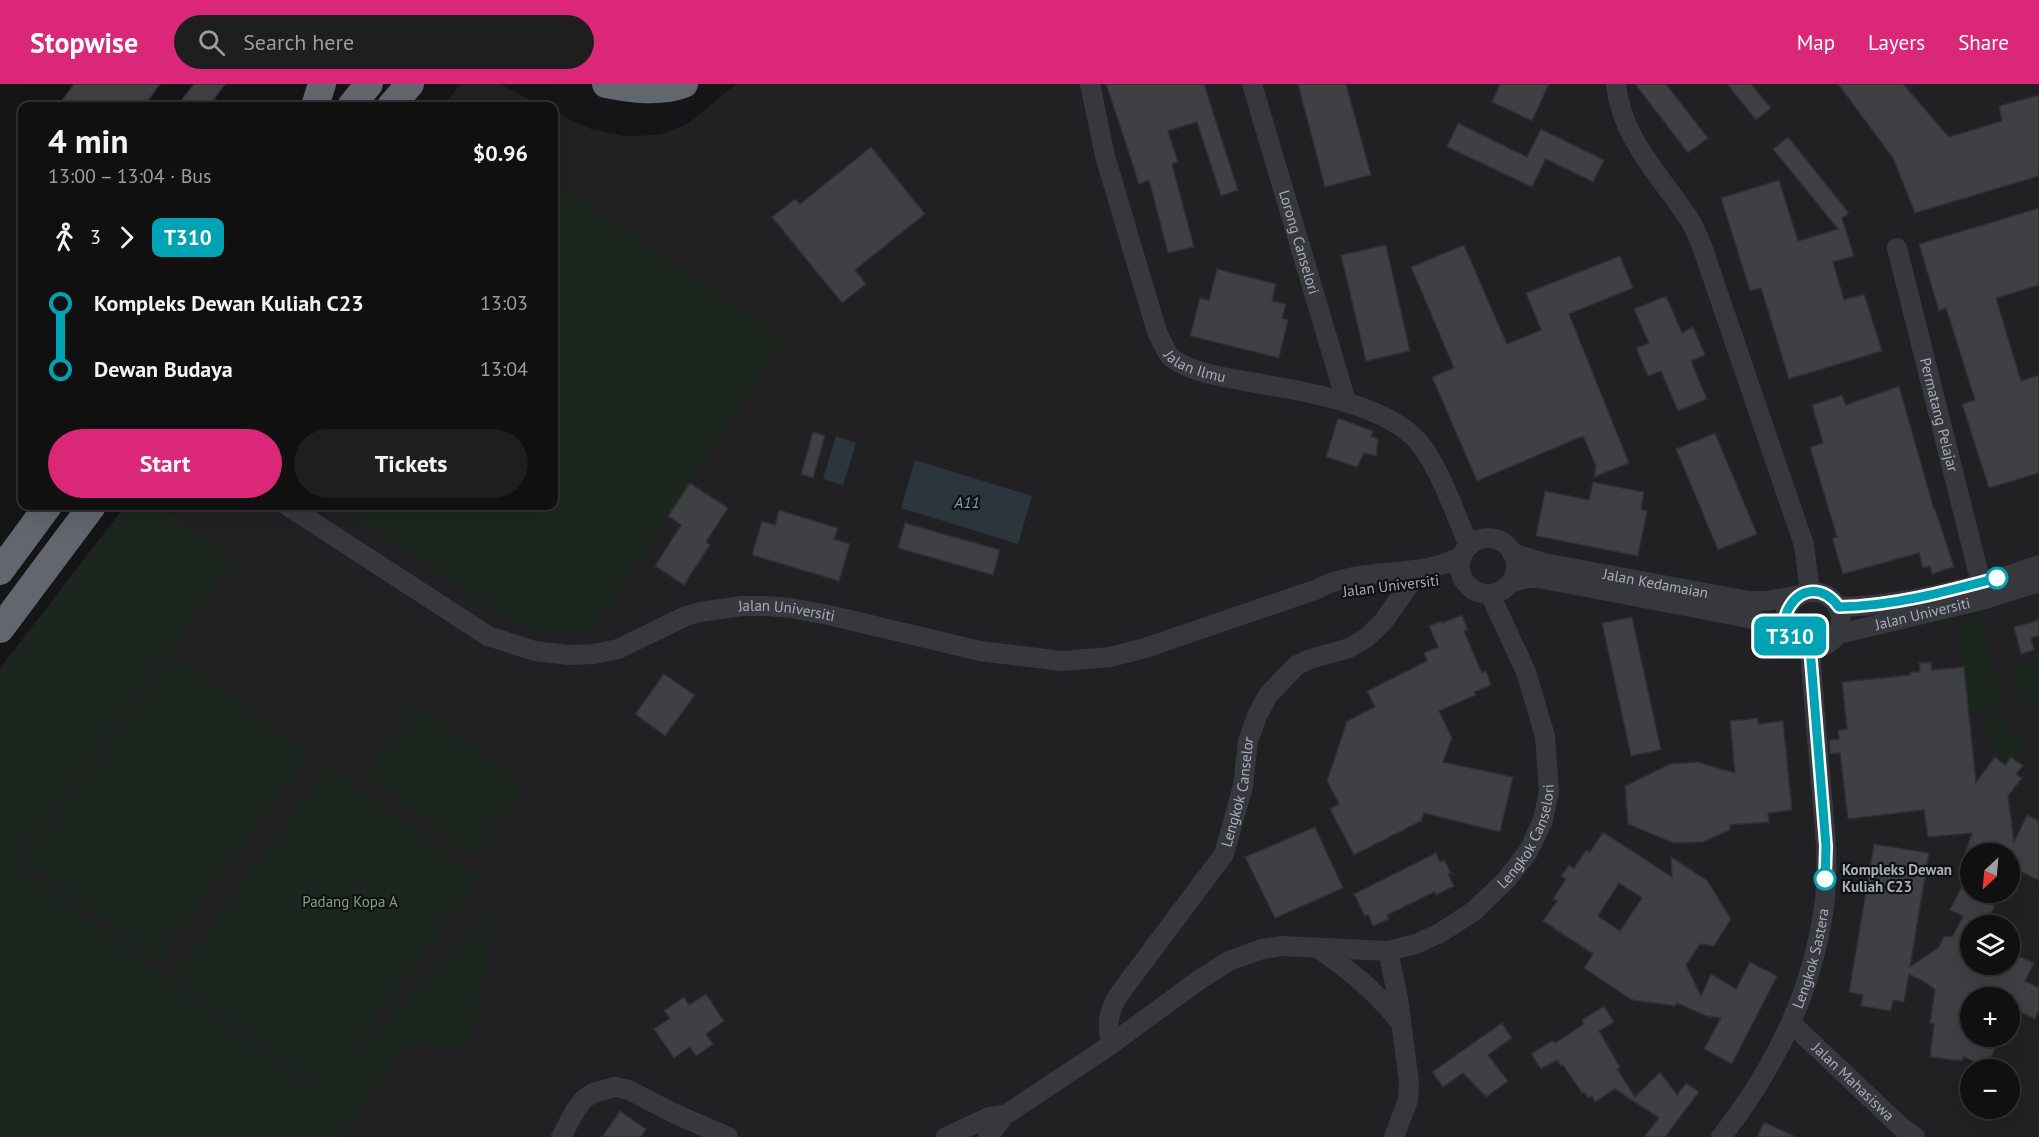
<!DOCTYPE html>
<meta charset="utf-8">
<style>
body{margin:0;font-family:"PT Sans",sans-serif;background:#1e1e1f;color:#f1f3f6;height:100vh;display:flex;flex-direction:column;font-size:22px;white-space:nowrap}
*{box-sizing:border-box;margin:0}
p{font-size:20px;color:#9c9d9f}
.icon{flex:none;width:33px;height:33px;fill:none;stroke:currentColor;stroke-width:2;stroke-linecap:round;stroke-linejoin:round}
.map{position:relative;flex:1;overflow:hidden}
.details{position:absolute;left:18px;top:18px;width:540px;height:408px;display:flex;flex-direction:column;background:#101011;border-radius:12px;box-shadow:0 6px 24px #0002,0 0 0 2px #303031}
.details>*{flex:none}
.badge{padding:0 12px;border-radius:9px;font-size:21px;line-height:39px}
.needle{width:39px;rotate:206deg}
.buttons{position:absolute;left:1960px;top:759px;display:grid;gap:12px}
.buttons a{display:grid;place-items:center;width:60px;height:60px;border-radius:50%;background:#101011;box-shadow:0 6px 24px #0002,0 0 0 2px #303031;font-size:30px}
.map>.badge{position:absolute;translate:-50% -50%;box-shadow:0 0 0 3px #fff}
.legs{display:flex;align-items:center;gap:9px;height:66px;padding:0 30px;font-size:20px}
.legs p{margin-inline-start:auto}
.summary{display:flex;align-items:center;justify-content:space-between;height:102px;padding:0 30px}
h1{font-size:33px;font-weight:600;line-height:45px}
.action{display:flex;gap:12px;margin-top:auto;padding:12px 30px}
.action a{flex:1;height:69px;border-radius:36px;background:#db2777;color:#fff;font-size:24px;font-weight:600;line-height:69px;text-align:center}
.action a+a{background:#1e1e1f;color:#f1f3f6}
ul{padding:0 30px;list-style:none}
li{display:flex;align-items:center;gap:21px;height:66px;font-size:22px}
li i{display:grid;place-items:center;width:9px;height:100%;margin:0 8px;background:currentColor}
li i::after{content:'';width:15px;height:15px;margin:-8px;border:4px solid;border-radius:50%;background:#101011}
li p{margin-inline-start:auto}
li:first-child i{background:linear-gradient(#0000 50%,currentColor 0)}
li:last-child i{background:linear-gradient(currentColor 50%,#0000 0)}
header{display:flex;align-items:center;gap:36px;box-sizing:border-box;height:84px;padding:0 30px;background:#db2777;color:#fff}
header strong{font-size:28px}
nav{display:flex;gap:33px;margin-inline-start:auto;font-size:21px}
.search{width:420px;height:54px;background:#1e1e1f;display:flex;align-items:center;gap:15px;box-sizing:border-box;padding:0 21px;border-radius:33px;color:#9c9d9f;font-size:22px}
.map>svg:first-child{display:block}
.built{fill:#212124;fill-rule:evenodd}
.green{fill:#1d261e}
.water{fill:#2b353c}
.building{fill:#3f4044;stroke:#2f2f33;stroke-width:1.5;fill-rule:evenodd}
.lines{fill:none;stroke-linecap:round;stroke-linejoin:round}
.minor{stroke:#36383d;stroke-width:20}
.highway{stroke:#62666e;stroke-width:28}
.line-1-casing{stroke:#fff;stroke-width:14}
.line-1{stroke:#00a3b4;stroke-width:9}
.stop-1-dot{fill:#fff;stroke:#00a3b4;stroke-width:3}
.labels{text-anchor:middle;stroke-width:4.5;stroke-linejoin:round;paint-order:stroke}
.street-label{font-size:15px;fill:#a7adb8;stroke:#101012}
.stop-label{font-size:15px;font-weight:bold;fill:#a7adb8;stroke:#101012;text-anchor:start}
.park-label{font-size:15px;fill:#7da47d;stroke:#101012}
.water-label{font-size:16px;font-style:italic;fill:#7c9eb5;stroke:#101012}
</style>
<header>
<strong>Stopwise</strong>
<div class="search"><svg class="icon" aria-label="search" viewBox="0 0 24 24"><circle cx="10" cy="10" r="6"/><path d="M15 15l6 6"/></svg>Search here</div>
<nav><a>Map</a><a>Layers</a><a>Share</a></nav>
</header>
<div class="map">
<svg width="2039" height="1053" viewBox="0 0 2039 1053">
<rect width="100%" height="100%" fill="#151517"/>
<path class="built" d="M461,0H500L542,22H443Z
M736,0H2039V1053H0V584L125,422H554V28L591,45L623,52L659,51L689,39ZM1971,770H2010V808H1971ZM1971,842H2010V880H1971ZM1971,914H2010V952H1971ZM1971,986H2010V1024H1971Z"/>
<path class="green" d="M554,99L786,255L593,546L565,550L533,544L507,537L341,422H554Z
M125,422H158L236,475L15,780L315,1005L316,1003L180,901L185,895L176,888L328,682L464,782L463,784L479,795L352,966L372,951L497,822L470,964L410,959L340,1053H0V587Z
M1974,531L1979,539L1982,538L2003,624L1986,628L1985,626L1968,627L1958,555L1966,532Z
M175,571L310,670L158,877L22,777Z
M2039,576V630C2014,629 2015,601 2011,582Z
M417,621L525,704L472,772L364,690Z
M2001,634L2018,657L2021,654L2025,655L2024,661L2013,675L2011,673L2009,675L1989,659L1984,637L1986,635Z"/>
<path class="water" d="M836,352L856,359L843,401L823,395Z
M915,376L1032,412L1018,460L901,424Z"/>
<path class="building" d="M74,0H160L144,22H58Z
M194,0H225L214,15L225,22H177Z
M1106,0H1204L1238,106L1221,112L1197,38L1168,47L1178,78L1172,80L1194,163L1168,169L1149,96L1139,100Z
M1298,0H1346L1371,91L1325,103Z
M1500,0H1549L1532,37L1492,18Z
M1635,0H1666L1708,54L1688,69Z
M1727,0H1751L1771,24L1756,36Z
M1838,0H1903L1949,53L2002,37L1999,22L2039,11V92L1915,129L1893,74Z
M1458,39L1527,73L1541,45L1604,76L1593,98L1546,75L1532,103L1447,63Z
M1788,53L1849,129L1842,134L1854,172L1833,178L1844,216L1864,210L1882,267L1789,295L1761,204L1750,207L1721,114L1779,96L1798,157L1838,145L1773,65Z
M871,63L925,130L855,186L866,200L842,219L772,133L795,115L800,120Z
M2039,124V201L1996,214L2021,297L2039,291V389L1989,404L1962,320L1975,316L1946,224L1939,227L1919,160Z
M1386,161L1410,267L1366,277L1341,171Z
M1464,161L1507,260L1541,246L1526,209L1620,172L1633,204L1569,230L1629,379L1594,393L1596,382L1583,352L1477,397L1432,293L1454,284L1411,183Z
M1217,185L1276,200L1272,217L1286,220L1282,234L1288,236L1279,274L1190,252L1200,214L1209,216Z
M1666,212L1682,249L1693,243L1705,271L1691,277L1707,315L1678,327L1661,287L1648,292L1636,264L1649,259L1634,225Z
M1899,302L1934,425H1935L1954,483L1932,490L1930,482L1923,484L1919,469L1843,490L1832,454L1837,453L1810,363L1823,359L1812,321L1842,311L1846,321Z
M1338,334L1373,347L1371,352L1378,355L1376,372L1364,369L1357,383L1326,373Z
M813,348L825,352L813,394L801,390Z
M1715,349L1757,450L1718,466L1676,365Z
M1593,398L1644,408L1641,425L1647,427L1638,472L1536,452L1545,407L1589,416Z
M690,399L728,424L706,458L710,461L684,501L655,482L681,441L668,432Z
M779,426L838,444L834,455L850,460L839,497L752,471L762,437L775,441Z
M905,439L1000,466L993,491L898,464Z
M1462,531L1468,546L1464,547L1482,589L1486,587L1491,601L1474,608L1476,611L1439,627L1452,654L1443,678L1513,693L1500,748L1424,729L1421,737L1354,771L1330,725L1339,720L1327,697L1347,637L1375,623L1367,607L1427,577L1424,569L1438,563L1429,542L1441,537L1442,539Z
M1632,533L1661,666L1631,672L1602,539Z
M2039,536V552L2031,554L2034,566L2021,570L2014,543Z
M1931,578L1932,586L1964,583L1976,698L1995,673L2005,681L2011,673L2023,682L2016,690L2022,694L2008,712L2014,758L2027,731L2039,737V796L2010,783V770H1965L1972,749L1928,753L1924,726L1848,735L1840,669L1830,670L1829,656L1839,655L1838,646L1847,645L1842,598L1910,591V588H1920L1919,579Z
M664,590L695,611L665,652L635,630Z
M1758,634V640L1783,637L1792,726L1768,729L1769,738L1730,741V746L1703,758L1673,759L1628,740L1625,702L1670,680L1698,678L1735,689L1730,637Z
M1315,743L1343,804L1275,834L1245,773Z
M1603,748L1672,793L1671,773L1707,796L1731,835L1714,862L1700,860L1686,881L1701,912L1711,890L1736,905L1750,878L1777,892L1732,980L1704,965L1721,934L1710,932L1711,934L1677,919L1675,922L1632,916L1584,884L1593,870L1543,837L1557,817L1553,815L1566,795L1561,792L1569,781L1574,784L1586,766L1590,768ZM1619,799L1642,814L1620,847L1598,832Z
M1874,760L1929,769L1910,883L1939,863L1944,852L1952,853L1963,832L1950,826L1971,784V809L1995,822L1985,842H1971V880H2010V868L2034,879L2025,897L2039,904V926L2035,935L2010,923V914H1971V952H1997L1994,957L1998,959L1986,983L1964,973L1962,977L1930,973L1934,940L1930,939L1935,906L1928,900L1909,890L1904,918L1893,916L1891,927L1861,922L1863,911L1849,908Z
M1436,769L1440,778L1444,776L1451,789L1448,790L1454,802L1436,811L1434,808L1387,831L1389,835L1373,842L1368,831L1365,832L1354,810Z
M706,910L724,937L706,950L713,960L696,972L690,963L674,974L654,945L670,934L664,927L684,913L689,921Z
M1604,922L1614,938L1599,947L1620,983L1617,985L1635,1013L1660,988L1677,1011L1686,999L1699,1008L1665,1053H1644L1659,1034L1615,1005L1595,1018L1592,1012L1588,1014L1584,1008L1582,1009L1563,981L1561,982L1557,976L1541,985L1531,970L1553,956L1555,959L1584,940L1582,936Z
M1502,939L1512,954L1488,971L1508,997L1486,1013L1463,989L1443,1003L1432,988Z
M620,1027L646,1045L641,1053H602Z
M1764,1038L1796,1053H1757Z"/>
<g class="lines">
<g class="minor">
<path id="s1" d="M1090,0L1105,72L1157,248C1161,255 1165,266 1170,272C1183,285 1216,292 1234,295C1286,305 1375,315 1414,353C1438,377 1455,430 1469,462"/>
<path id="s2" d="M1252,0L1346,317"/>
<path d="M1616,0C1621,54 1661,92 1689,135C1695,144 1699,155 1703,165L1804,461L1810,508"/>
<path id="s3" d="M1897,164L1981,499"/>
<path id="s4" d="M288,422L488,552L535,567L569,571L594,570L618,565L686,532L700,528L742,522H768L791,524L833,532L980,567L1062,577L1110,573L1145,564L1315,506C1359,481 1421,496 1462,472"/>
<circle cx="1488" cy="482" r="28"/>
<path id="s5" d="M1512,469L1544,479L1749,517H1766L1800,511"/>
<path d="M1511,498L1529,494H1539L1748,534L1772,542L1789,551"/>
<circle cx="1813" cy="536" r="28"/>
<path d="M1839,523C1907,521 1975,504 2039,481"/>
<path id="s6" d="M1839,550L1985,515L2039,498"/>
<path d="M1318,864C1351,888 1374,905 1400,938"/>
<path d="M1388,867L1398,914L1409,998L1408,1016L1394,1053"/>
<path id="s7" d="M1792,940L1902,1044L1915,1053"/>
<path id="s8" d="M1111,960C1107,941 1108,930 1117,913L1224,770L1243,702L1248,657L1257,632L1268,611L1297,581L1310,575L1349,564L1366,554L1383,538L1412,497"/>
<path d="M561,1053L575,1027L584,1015L593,1009L615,1003L629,1006L673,1029L728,1053"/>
<path d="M946,1053L989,1033L1005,1031"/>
<path id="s9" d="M988,1053L1005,1031L1106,964L1199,896L1229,877L1262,865L1282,862L1388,867L1416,860L1440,849L1474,827L1507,795L1528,768L1543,736L1549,707L1545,652L1526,588L1490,510"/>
<path id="s10" d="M1721,1053C1776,983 1815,903 1825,814C1829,777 1824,738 1821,700C1817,655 1813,610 1810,564"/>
</g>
<path class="highway" d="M606,0C631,5 660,9 684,0
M315,22L322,0
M351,22L369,0
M391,22L410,0
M0,487L48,422
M0,545L92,422"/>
</g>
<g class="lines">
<g class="line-1-casing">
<path id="line-1" d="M1825,795L1826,762L1810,564C1755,550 1804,476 1839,523C1893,522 1945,508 1997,494"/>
</g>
<use href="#line-1" class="line-1"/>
</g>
<g class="stop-1-dot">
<circle cx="1997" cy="494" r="10"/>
<circle cx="1825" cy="795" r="10"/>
</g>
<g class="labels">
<g class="street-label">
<text dy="5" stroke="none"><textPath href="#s2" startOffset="165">Lorong Canselori</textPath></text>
<text dy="5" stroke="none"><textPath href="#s1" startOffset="312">Jalan Ilmu</textPath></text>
<text dy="5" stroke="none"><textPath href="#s3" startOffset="172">Permatang Pelajar</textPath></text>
<text dy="5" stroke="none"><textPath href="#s5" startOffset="147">Jalan Kedamaian</textPath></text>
<text transform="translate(1391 502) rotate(-7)" y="5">Jalan Universiti</text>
<text dy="5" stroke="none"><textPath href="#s4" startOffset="549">Jalan Universiti</textPath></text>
<text dy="5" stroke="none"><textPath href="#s6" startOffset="86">Jalan Universiti</textPath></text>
<text dy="5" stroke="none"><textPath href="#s8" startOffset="291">Lengkok Canselor</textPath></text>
<text dy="5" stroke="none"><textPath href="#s9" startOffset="651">Lengkok Canselori</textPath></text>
<text dy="5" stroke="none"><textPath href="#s10" startOffset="202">Lengkok Sastera</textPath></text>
<text dy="5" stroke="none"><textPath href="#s7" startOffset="84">Jalan Mahasiswa</textPath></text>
</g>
<g class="stop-label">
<text x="1842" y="791">Kompleks Dewan<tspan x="1842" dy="17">Kuliah C23</tspan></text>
</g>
<g class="park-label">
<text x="350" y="823">Padang Kopa A</text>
</g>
<g class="water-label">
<text x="967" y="424">A11</text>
</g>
</g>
</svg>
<div class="buttons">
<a><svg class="needle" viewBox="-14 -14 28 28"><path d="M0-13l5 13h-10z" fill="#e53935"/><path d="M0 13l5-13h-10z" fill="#9c9d9f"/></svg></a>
<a><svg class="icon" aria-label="layers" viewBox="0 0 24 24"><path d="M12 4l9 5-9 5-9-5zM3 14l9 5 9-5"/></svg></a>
<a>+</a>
<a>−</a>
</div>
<b class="badge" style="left:1790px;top:552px;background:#00a3b4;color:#fff">T310</b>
<section class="details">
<div class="summary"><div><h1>4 min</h1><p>13:00 – 13:04 · Bus</p></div><b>$0.96</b></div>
<div class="legs"><svg class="icon" aria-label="walk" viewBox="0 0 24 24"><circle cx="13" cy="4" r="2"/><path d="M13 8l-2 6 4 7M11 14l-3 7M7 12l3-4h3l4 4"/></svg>3<svg class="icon" aria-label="forward" viewBox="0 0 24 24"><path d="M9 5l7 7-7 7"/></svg><b class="badge" style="background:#00a3b4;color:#fff">T310</b></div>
<ul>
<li><i style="color:#00a3b4"></i><b>Kompleks Dewan Kuliah C23</b><p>13:03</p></li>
<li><i style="color:#00a3b4"></i><b>Dewan Budaya</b><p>13:04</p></li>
</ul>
<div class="action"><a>Start</a><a>Tickets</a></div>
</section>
</div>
